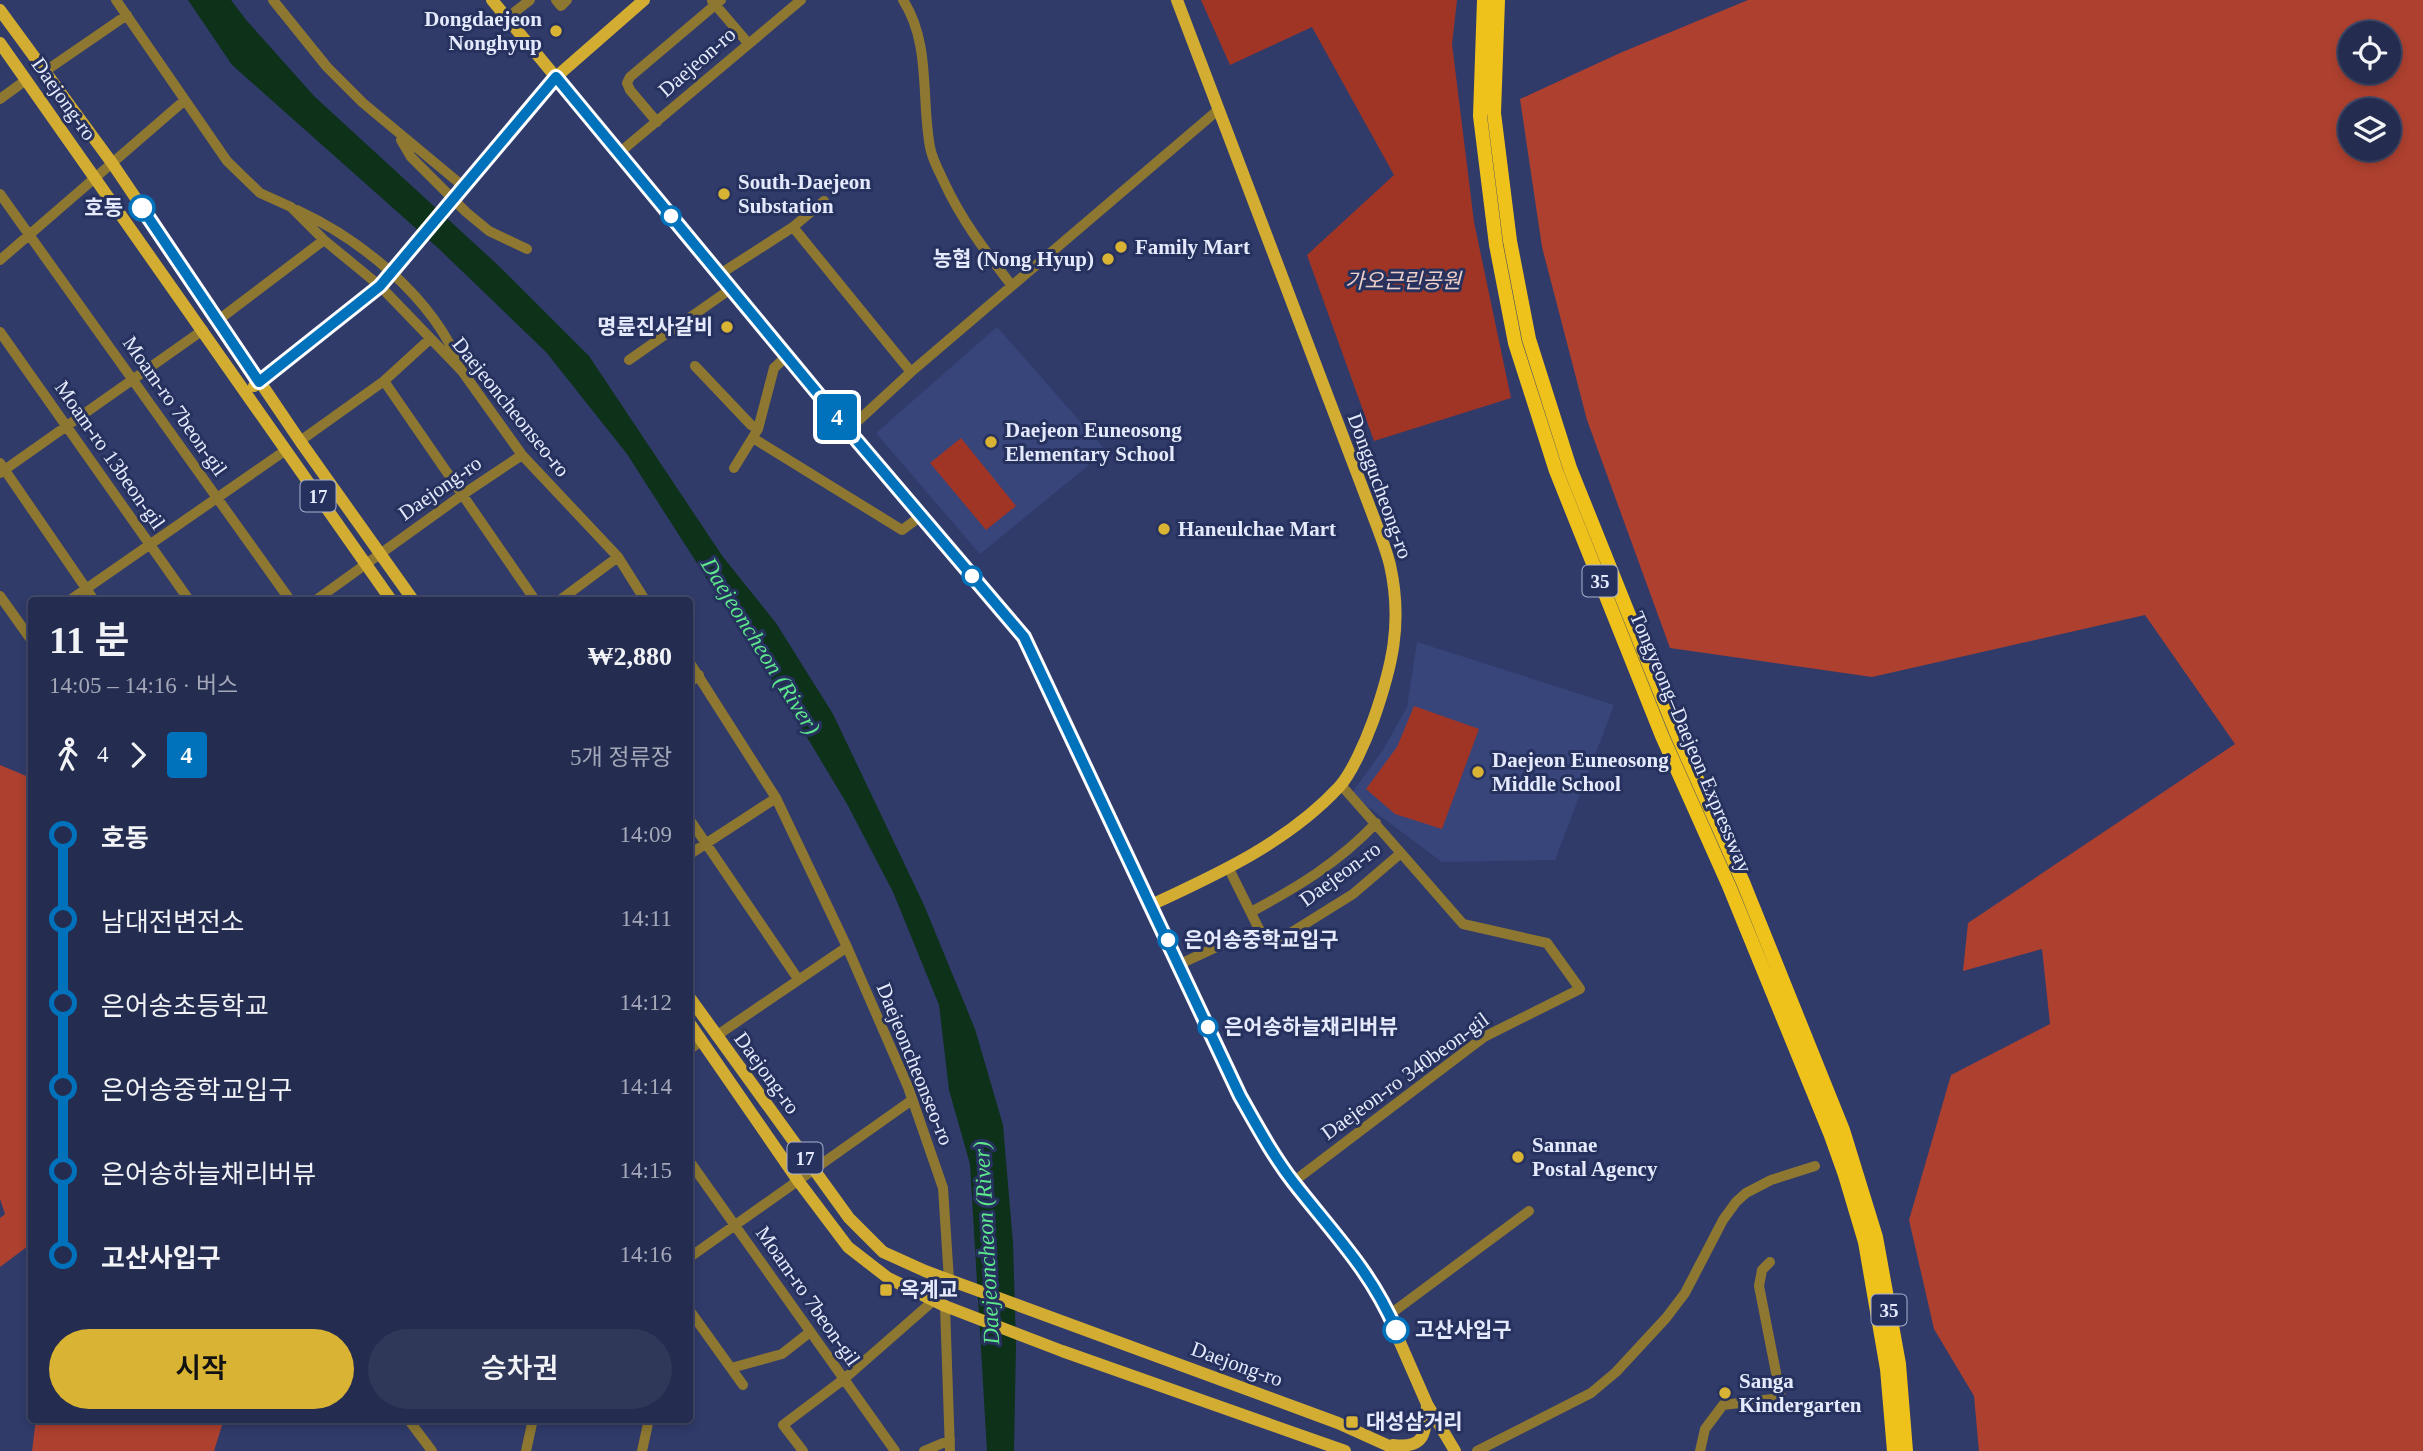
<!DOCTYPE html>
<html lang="ko">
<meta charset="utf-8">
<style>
body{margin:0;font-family:"Times New Roman","Noto Sans KR",serif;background:#30385a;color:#f1f3f6;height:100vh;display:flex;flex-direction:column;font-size:26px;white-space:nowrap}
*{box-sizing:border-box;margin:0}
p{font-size:23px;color:#a3a7b7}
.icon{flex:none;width:38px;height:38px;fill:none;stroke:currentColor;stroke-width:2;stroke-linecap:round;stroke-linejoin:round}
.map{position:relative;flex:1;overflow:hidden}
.details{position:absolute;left:28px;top:597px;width:665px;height:826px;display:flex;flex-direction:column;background:#242c50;border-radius:7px;box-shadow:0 4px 10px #0003,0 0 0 2px #414867}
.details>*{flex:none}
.badge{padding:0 14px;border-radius:5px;font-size:24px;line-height:46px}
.buttons{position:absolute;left:2338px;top:21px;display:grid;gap:14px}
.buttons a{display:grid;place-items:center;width:63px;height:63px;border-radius:50%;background:#242c50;box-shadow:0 4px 10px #0003,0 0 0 2px #414867;font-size:35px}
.map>.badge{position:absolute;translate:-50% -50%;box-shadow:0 0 0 4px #fff}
.legs{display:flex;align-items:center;gap:10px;height:77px;padding:0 21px;font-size:23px}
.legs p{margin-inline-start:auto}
.overview{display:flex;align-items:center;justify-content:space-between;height:119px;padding:0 21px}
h1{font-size:38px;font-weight:600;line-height:52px}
.button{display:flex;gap:14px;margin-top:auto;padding:14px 21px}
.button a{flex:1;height:80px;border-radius:42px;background:#d9b334;color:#111;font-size:28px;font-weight:600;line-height:80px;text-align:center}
.button a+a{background:#30385a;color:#f1f3f6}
ul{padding:0 21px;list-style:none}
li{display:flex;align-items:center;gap:24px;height:84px;font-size:26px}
li i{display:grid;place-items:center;width:10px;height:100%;margin:0 9px;background:currentColor}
li i::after{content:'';width:18px;height:18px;margin:-9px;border:5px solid;border-radius:50%;background:#242c50}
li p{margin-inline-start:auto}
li:first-child i{background:linear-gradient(#0000 50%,currentColor 0)}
li:last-child i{background:linear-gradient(currentColor 50%,#0000 0)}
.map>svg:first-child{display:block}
.built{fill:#38457b}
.green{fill:#a03525}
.forest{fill:#ad402f;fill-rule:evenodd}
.water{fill:#0e311a}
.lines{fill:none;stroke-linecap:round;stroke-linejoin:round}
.minor{stroke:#8d7731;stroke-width:10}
.major{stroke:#d2ad31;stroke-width:12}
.highway{stroke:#eec21a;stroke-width:14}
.major-bridge{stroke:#d2ad31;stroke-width:12}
.line-1-casing{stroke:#fff;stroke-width:16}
.line-1{stroke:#0072bc;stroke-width:10}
.poi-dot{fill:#d9b334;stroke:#26315e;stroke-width:2.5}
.stop-1-dot{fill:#fff;stroke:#0072bc;stroke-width:3.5}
.labels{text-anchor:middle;stroke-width:6;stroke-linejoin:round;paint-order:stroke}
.shield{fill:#26315e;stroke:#abb2cd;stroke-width:2}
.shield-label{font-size:19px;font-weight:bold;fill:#e4eafc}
.poi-label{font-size:21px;font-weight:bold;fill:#e4eafc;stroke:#26315e;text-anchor:start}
.street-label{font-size:21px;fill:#e4eafc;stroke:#26315e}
.stop-label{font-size:21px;font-weight:bold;fill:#e4eafc;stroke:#26315e;text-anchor:start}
.park-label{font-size:21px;font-style:italic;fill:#eed0ca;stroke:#26315e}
.water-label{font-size:23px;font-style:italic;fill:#5ee88c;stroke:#26315e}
</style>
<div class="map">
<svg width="2423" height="1451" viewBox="0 0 2423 1451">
<rect width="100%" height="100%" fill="#303b6a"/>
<path class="built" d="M997,327L1106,451L980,554L876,433Z
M1417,642L1614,705L1555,860L1442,862L1351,794L1383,750L1407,707Z"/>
<path class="green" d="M1201,0H1457L1452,44L1474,222L1511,398L1374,441L1307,255L1394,175L1312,27L1230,65Z
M961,438L1016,506L986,530L930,463Z
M1414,706L1479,729L1442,829L1395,814L1366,789L1397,747Z"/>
<path class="forest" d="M1748,0H2423V1451H1979L1974,1396L1934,1329L1909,1220L1951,1075L2050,1024L2042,949L1963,971L1968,923L2235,744L2145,615L1872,677L1670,648L1587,420L1542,247L1520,99L1620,53ZM2350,33H2389V72H2350ZM2350,110H2389V149H2350Z
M0,765L31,778L32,1243L0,1267V1218L5,1214L0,1199Z
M36,1419H224L214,1451H32Z"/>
<path class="water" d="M188,0H231L247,21L314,96L500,267L589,356L723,557L776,623L833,714L924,905L975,1029L1003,1125L1013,1243L1016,1344L1014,1451H987L970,1164L949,1090L939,1005L893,892L847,804L784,699L627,454L546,352L438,248L232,65Z"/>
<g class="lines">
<path class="minor" d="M116,0L227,161L260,193L291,207L324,240L380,286L462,371L522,455L618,557L645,600
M273,0L327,67L363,103L464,187
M556,0L561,6L567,0
M903,0C931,43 921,99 930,147C932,159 939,171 944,182C962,221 986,252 1012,286
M712,1L748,43
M507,18L530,0
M44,72L127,15
M0,99L26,80
M657,122L630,90L627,83L630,77L721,0
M401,140L411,157L466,212L489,231L527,249
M619,153L801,0
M0,194L290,600
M297,210C362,240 433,298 460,366
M793,227L911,372
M0,260L185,100
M720,274L793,227L824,201
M217,321L324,240
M0,332L189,600
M629,360L732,288
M695,366L751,425L758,429
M384,381L535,600
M848,430L911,372L1218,110
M753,438L902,530L921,516
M300,441L384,381L430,339
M0,463L94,600
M734,468L758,429L774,368L787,356
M0,473L203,330
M0,596L32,641
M70,600L286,450
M316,600L462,495L522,455
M560,600L618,557
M690,663L776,798L847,947L908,1087L943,1188L949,1280
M690,682L699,675
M690,820L798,979
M690,854L776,798
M1229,869L1265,941
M1251,912C1298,887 1339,862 1376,823
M1180,964L1234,939L1247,936L1265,941L1284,937L1353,894L1401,853L1341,785
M716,1036L847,947
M690,1049L701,1041
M690,1162L895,1451
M1293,1182L1484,1037L1580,989L1547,943L1463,924L1401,853
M690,1257L912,1100
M945,1306L950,1451
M690,1311L743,1385
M1389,1315L1529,1211
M731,1368L782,1354L810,1332
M408,1419L432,1451
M526,1451L533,1419
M642,1451L649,1419
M803,1451L783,1425L844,1379L933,1301
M924,1451L950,1440
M1477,1451L1591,1393L1616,1372L1666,1318L1685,1293L1723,1220L1736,1202L1746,1193L1771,1180L1815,1166
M1700,1451L1705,1429L1723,1405L1781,1398L1759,1286L1762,1270L1770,1262"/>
<path class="major" d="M492,0L848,430L1024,637L1240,1095L1266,1143L1293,1182L1359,1262L1377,1290L1427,1404L1455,1451
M0,10L112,163L300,441L413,600
M0,43L391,600
M460,191L556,77L644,0
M254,386L380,286
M1151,905C1218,874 1288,842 1339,787C1352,773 1366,740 1373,721C1392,667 1403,623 1390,565C1385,545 1376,524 1369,505L1177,0
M690,998L849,1218L883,1252L925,1271L1338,1423L1400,1451
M690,1024L799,1182L848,1247L888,1278L945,1306L1062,1351L1345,1451
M1393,1445C1427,1449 1425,1432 1427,1405"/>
<path class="highway" d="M1484,0L1480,116L1496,245L1515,343L1556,471L1662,736L1729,886L1830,1133L1845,1175L1865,1242L1887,1369L1894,1451
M1498,0L1494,113L1510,241L1529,339L1570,468L1676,732L1743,882L1843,1130L1876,1237L1899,1364L1906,1451"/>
<path class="major-bridge" d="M380,286L460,191"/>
</g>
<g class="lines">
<g class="line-1-casing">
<path id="line-1" d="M142,208L259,382L380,286L556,77L848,430L1024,637L1240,1096C1257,1126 1273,1156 1294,1183C1333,1233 1371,1271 1396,1330"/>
</g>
<use href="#line-1" class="line-1"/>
</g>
<g class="poi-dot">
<circle cx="556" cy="31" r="7"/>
<circle cx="724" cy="194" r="7"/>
<circle cx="1121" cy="247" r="7"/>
<circle cx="1108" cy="259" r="7"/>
<circle cx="727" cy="327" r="7"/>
<circle cx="991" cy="442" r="7"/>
<circle cx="1164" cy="529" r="7"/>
<circle cx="1478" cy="772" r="7"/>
<circle cx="1518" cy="1157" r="7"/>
<rect x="879" y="1283" width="14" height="14" rx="3.5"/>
<circle cx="1725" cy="1393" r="7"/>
<rect x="1345" y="1415" width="14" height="14" rx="3.5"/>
</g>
<g class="stop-1-dot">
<circle cx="142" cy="208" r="12"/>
<circle cx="671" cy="216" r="9"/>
<circle cx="972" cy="576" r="9"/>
<circle cx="1168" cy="940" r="9"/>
<circle cx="1208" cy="1027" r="9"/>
<circle cx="1396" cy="1330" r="12"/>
</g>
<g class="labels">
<g class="shield">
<rect x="300.5" y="480.5" width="35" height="31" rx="5"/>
<rect x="1582.5" y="565.5" width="35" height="31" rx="5"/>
<rect x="787.5" y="1142.5" width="35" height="31" rx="5"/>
<rect x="1871.5" y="1294.5" width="35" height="31" rx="5"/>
</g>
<g class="shield-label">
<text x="318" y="503">17</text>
<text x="1600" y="588">35</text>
<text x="805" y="1165">17</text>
<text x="1889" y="1317">35</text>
</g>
<g class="poi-label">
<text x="542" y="26" text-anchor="end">Dongdaejeon<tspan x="542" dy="24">Nonghyup</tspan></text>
<text x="738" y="189">South-Daejeon<tspan x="738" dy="24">Substation</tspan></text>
<text x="1135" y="254">Family Mart</text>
<text x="1094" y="266" text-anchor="end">농협 (Nong Hyup)</text>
<text x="713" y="334" text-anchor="end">명륜진사갈비</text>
<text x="1005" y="437">Daejeon Euneosong<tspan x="1005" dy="24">Elementary School</tspan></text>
<text x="1178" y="536">Haneulchae Mart</text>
<text x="1492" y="767">Daejeon Euneosong<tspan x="1492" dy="24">Middle School</tspan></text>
<text x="1532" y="1152">Sannae<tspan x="1532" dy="24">Postal Agency</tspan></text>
<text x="900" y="1297">옥계교</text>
<text x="1739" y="1388">Sanga<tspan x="1739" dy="24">Kindergarten</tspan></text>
<text x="1366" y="1429">대성삼거리</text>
</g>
<g class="street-label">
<text transform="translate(697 62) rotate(-41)" y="7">Daejeon-ro</text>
<text transform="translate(64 99) rotate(55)" y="7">Daejong-ro</text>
<text transform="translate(175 406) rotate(55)" y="7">Moam-ro 7beon-gil</text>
<text transform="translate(511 407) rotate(51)" y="7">Daejeoncheonseo-ro</text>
<text transform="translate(110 455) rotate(55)" y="7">Moam-ro 13beon-gil</text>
<text transform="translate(1380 486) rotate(70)" y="7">Donggucheong-ro</text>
<text transform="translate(440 488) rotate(-35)" y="7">Daejong-ro</text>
<text transform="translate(1691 742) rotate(67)" y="7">Tongyeong–Daejeon Expressway</text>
<text transform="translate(1340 874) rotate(-36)" y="7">Daejeon-ro</text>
<text transform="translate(915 1064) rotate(68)" y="7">Daejeoncheonseo-ro</text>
<text transform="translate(767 1073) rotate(54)" y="7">Daejong-ro</text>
<text transform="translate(1405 1076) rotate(-36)" y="7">Daejeon-ro 340beon-gil</text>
<text transform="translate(808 1296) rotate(55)" y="7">Moam-ro 7beon-gil</text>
<text transform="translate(1237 1364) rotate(20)" y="7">Daejong-ro</text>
</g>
<g class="stop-label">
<text x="123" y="215" text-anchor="end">호동</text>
<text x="1184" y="947">은어송중학교입구</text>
<text x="1224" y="1034">은어송하늘채리버뷰</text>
<text x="1415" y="1337">고산사입구</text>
</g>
<g class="park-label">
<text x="1403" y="288">가오근린공원</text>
</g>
<g class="water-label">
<text transform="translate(761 646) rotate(58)" y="8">Daejeoncheon (River)</text>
<text transform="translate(986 1243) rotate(-93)" y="8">Daejeoncheon (River)</text>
</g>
</g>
</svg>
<div class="buttons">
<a><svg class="icon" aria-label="locate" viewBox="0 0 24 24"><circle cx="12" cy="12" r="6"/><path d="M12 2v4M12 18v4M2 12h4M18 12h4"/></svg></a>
<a><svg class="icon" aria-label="layers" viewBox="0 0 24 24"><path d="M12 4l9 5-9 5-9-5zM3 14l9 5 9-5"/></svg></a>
</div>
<b class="badge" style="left:837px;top:417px;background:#0072bc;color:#fff">4</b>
<section class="details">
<div class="overview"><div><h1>11 분</h1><p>14:05 – 14:16 · 버스</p></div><b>₩2,880</b></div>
<div class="legs"><svg class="icon" aria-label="walk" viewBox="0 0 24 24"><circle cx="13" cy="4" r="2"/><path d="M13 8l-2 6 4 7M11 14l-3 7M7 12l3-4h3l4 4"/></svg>4<svg class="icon" aria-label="forward" viewBox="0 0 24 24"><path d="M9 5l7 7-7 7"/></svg><b class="badge" style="background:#0072bc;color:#fff">4</b><p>5개 정류장</p></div>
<ul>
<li><i style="color:#0072bc"></i><b>호동</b><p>14:09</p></li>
<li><i style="color:#0072bc"></i><span>남대전변전소</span><p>14:11</p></li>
<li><i style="color:#0072bc"></i><span>은어송초등학교</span><p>14:12</p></li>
<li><i style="color:#0072bc"></i><span>은어송중학교입구</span><p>14:14</p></li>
<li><i style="color:#0072bc"></i><span>은어송하늘채리버뷰</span><p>14:15</p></li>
<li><i style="color:#0072bc"></i><b>고산사입구</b><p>14:16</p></li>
</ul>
<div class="button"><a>시작</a><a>승차권</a></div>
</section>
</div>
